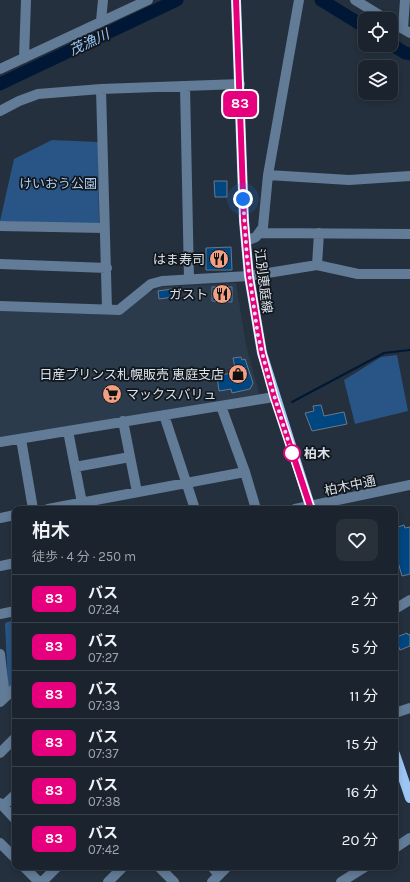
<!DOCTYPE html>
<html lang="ja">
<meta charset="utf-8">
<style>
body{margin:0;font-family:Karla,"Noto Sans JP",sans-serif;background:#28303a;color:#f1f3f6;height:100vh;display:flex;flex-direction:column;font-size:15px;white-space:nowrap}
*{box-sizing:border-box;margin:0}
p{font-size:13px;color:#a0a4aa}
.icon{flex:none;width:22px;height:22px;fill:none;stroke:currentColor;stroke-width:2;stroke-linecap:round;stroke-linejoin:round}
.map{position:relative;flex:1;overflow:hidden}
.sheet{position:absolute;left:12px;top:506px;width:386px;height:364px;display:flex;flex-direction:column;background:#1b242e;border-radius:8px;box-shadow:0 2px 6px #0003,0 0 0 1px #39414a}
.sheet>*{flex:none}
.badge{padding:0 8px;border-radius:6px;font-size:14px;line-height:26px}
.fabs{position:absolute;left:358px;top:12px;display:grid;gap:8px}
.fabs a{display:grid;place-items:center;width:40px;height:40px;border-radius:8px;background:#1b242e;box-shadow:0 2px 6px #0003,0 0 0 1px #39414a;font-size:20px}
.you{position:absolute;width:20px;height:20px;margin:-10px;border:3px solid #fff;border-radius:50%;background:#1a73e8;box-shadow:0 0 0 6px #1a73e833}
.map>.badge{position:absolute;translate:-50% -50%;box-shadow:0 0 0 2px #fff}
.round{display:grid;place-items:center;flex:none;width:42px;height:42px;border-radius:8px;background:#28303a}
.head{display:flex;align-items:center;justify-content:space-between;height:68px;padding:0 20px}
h1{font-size:19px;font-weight:600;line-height:30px}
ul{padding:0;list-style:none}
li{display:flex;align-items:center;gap:12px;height:48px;padding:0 20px;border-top:1px solid #39414a}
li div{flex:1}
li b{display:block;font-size:15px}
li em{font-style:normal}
li .badge{min-width:44px;font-weight:700;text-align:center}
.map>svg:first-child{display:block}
.built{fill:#2b3b4c}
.green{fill:#285585}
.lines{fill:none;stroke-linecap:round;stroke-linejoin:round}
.stream{stroke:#001836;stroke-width:2}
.river{stroke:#001836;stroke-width:13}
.building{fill:#004681;stroke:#6b7888}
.minor{stroke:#627b97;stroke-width:10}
.major{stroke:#9cc5f4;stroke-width:10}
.line-casing{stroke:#fff;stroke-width:9}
.line{stroke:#e6007e;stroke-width:6}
.walk{stroke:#dae2ea;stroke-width:4;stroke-dasharray:0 7.2}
.stop-dot{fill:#fff;stroke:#e6007e;stroke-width:2}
.labels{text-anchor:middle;stroke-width:3.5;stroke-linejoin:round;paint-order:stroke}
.park-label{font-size:13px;fill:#accbed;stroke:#12171d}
.poi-label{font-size:13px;fill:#dae2ea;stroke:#12171d;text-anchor:end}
.street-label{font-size:13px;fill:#dae2ea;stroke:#12171d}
.stop-label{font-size:13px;font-weight:bold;fill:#dae2ea;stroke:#12171d;text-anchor:start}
.water-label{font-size:14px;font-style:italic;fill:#98c6f9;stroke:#12171d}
</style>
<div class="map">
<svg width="410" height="882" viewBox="0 0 410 882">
<rect width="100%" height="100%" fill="#24303d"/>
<path class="built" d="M236,283L246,345L259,393L257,396L0,440V311L118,315L148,293L161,287Z"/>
<path class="green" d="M52,140L98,142L99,225L0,221L14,159Z
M397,355L408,411L355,424L344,380L381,357Z
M15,620V683L11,687L8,686L5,624L7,622Z"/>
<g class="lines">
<path class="stream" d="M292,402L384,353L410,350"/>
<path class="river" d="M321,0L365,27
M391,44L405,53L410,54
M0,84L177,0"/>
</g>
<path class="building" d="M214,181H227V197H215Z
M231,247L232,270H206V248Z
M212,287H232V302L212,301Z
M172,289L173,297L159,299L158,291Z
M241,357L242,360L245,359L253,383L250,389L232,393L231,389L219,391L217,376L236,372L233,358Z
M321,405L324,416L344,412L347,424L312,431L305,413L314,411L313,406Z
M404,525L405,528L410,527V574L402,576L395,552V538H397L395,528Z
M407,633L408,635L410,634V646L400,650L396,640L398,639L397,637Z"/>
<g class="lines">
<path class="minor" d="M355,0L386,19
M101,21L103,0
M391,22L410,33
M403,29L405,0
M24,58L26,0
M0,69L148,0
M185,86L189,279
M101,89L107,309
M0,111L19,101L38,94L101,89L240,84
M268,175L349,180L410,176
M0,226L104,228
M260,233L410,234
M319,233L317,265L358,274H410
M246,241L256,237L263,227L268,175L299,0
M0,264L107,268
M0,306L119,310L151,284L162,281L249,276L317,265
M221,406L245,472L256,509
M164,415L195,509
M123,421L137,492
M68,431L82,503
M21,439L33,509
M0,442L274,397
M75,467L130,457
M48,509L245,472
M295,509L410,485
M0,518L15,515
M0,566L15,563
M395,609L410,600
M0,614L15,611
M0,654L5,697
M0,702L15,688
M395,713L410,708
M0,753L15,738
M0,803L15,819
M3,806L15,795
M0,843L15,858
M395,848L410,838
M24,867L39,882
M159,867L174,882
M212,867L219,875
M42,882L57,867
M108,882L123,867
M212,882L227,867
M341,882L365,867"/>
<path class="major" d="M236,0L244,221L249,276L262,353L311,509
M395,754L410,798"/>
</g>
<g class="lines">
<g class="line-casing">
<path id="line" d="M236,0L244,221L249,276L262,353L274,397L311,509"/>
</g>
<use href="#line" class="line"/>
<path class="walk" d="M243,199L247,258L258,336L268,376L292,453"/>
</g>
<defs>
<g id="restaurant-disc" transform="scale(1)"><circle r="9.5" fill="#f2a081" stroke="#12171d"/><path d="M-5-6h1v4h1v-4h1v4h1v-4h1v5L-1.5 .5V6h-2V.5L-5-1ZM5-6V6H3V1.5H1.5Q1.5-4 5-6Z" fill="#111"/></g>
<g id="shop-disc" transform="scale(1)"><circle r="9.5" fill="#f2a081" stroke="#12171d"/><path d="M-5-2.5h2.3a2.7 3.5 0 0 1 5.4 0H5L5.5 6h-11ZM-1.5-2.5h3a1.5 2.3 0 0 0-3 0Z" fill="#111"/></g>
<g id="supermarket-disc" transform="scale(1)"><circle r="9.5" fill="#f2a081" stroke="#12171d"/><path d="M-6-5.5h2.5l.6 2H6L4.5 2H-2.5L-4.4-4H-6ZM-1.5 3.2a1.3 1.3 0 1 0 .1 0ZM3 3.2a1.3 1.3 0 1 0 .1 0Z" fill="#111"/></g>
</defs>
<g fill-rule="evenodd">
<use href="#restaurant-disc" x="219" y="259"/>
<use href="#restaurant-disc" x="222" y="294"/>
<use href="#shop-disc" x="238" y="374"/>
<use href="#supermarket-disc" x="112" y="394"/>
</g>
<circle class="stop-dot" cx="292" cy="453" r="8"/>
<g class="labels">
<g class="park-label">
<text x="58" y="188">けいおう公園</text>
</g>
<g class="poi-label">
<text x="205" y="264">はま寿司</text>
<text x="208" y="299">ガスト</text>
<text x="224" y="379">日産プリンス札幌販売 恵庭支店</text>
<text x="126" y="399" text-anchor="start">マックスバリュ</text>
</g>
<g class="street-label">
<text transform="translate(264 281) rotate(83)" y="5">江別恵庭線</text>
<text transform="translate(350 485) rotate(-12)" y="5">柏木中通</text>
</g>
<g class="stop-label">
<text x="304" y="458">柏木</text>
</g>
<g class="water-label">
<text transform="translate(89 42) rotate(-25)" y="5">茂漁川</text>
</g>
</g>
</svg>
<div class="fabs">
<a><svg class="icon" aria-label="locate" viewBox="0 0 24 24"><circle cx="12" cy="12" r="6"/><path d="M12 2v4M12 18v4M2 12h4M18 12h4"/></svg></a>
<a><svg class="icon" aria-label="layers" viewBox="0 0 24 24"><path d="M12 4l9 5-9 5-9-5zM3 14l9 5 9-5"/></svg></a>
</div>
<div class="you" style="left:243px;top:199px"></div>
<b class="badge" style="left:240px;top:104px;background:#e6007e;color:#fff">83</b>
<section class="sheet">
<div class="head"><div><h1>柏木</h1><p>徒歩 · 4 分 · 250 m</p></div><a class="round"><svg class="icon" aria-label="heart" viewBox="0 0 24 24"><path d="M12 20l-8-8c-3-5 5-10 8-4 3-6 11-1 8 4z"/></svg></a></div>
<ul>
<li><span class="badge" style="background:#e6007e;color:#fff">83</span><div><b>バス</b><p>07:24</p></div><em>2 分</em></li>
<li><span class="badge" style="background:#e6007e;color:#fff">83</span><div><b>バス</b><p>07:27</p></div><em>5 分</em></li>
<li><span class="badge" style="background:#e6007e;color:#fff">83</span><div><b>バス</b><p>07:33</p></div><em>11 分</em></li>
<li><span class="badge" style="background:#e6007e;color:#fff">83</span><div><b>バス</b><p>07:37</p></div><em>15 分</em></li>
<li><span class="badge" style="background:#e6007e;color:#fff">83</span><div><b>バス</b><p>07:38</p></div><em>16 分</em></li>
<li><span class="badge" style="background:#e6007e;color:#fff">83</span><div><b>バス</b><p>07:42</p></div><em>20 分</em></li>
</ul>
</section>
</div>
